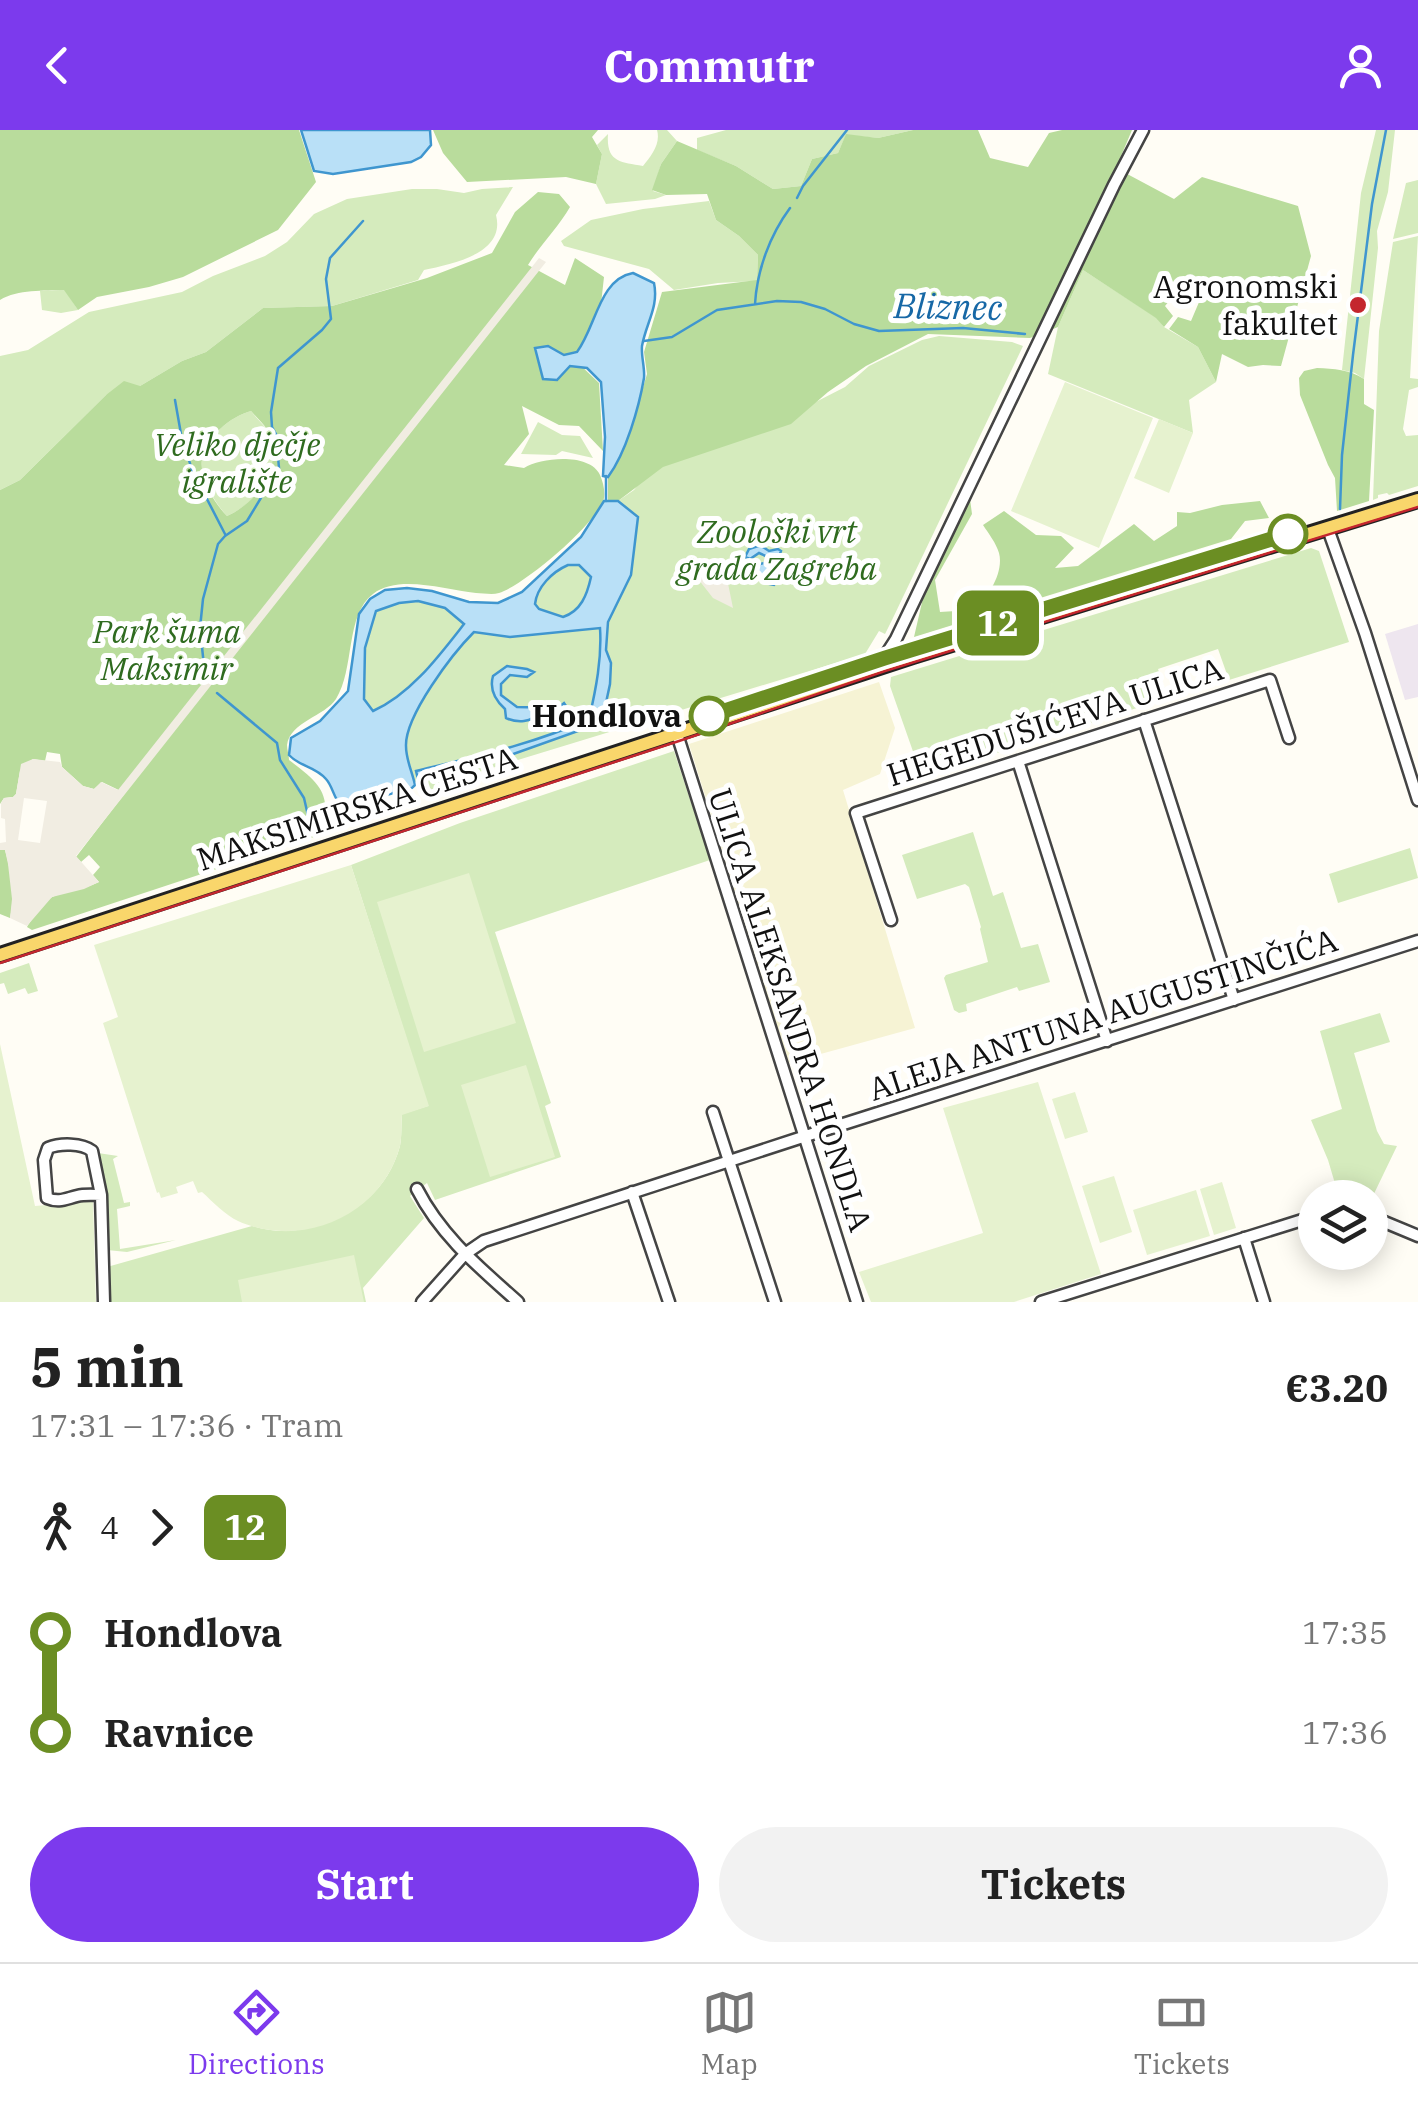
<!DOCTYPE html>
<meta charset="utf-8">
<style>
body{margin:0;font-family:"IBM Plex Serif",serif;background:#f2f2f2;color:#222;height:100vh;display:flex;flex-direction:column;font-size:38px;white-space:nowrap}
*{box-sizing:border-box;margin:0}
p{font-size:32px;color:#767676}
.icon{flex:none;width:55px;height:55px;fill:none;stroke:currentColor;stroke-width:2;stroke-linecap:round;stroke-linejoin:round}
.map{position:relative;height:1172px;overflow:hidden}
.side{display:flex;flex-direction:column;background:#fff;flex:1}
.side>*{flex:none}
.badge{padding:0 20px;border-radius:15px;font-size:35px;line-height:65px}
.buttons{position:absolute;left:1298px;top:1050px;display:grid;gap:20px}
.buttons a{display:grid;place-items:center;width:90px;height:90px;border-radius:50%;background:#fff;box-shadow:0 5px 25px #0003;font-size:50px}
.map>.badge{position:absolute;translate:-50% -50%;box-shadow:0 0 0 5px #fff}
.legs{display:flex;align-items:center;gap:15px;height:110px;padding:0 30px;font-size:32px}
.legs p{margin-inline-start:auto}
.overview{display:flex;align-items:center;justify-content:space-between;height:170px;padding:0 30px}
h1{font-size:55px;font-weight:700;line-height:75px}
.cta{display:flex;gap:20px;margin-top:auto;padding:20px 30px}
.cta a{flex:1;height:115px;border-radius:60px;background:#7c3aed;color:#fff;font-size:40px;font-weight:700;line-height:115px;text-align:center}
.cta a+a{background:#f2f2f2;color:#222}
ul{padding:0 30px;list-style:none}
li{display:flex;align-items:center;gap:35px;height:100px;font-size:38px}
li i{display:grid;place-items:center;width:15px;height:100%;margin:0 12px;background:currentColor}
li i::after{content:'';width:25px;height:25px;margin:-12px;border:8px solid;border-radius:50%;background:#fff}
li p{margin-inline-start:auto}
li:first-child i{background:linear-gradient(#0000 50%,currentColor 0)}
li:last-child i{background:linear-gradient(currentColor 50%,#0000 0)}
header{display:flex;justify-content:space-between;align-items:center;height:130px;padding:0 30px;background:#7c3aed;color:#fff;font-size:45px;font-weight:700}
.tabs{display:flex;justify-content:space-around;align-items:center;height:140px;border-top:2px solid #e0e0e0;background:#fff;font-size:28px;color:#767676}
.tabs a{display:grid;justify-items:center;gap:5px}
.tabs .active{color:#7c3aed}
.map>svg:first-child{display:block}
.industrial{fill:#eee6ef}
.farmland{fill:#f6f3d4}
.green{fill:#d5ebbd}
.forest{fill:#b9dc9c;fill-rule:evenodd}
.pitch{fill:#e6f2cf}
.plaza{fill:#f1ede2;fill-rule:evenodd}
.water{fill:#b9e0f7;stroke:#3f96cf;stroke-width:2.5;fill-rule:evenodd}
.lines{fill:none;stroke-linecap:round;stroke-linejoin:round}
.stream{stroke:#3f96cf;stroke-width:2.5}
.minor-casing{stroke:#444;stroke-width:15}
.major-casing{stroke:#222;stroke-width:18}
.minor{stroke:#fff;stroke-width:10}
.major{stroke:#f9d66b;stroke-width:12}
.tram{stroke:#c4262e;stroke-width:2.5}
.line-1-casing{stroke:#fff;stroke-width:22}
.line-1{stroke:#6b8e23;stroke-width:15}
.poi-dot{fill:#c4262e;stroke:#fff;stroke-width:4}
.stop-1-dot{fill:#fff;stroke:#6b8e23;stroke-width:5}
.labels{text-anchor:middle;stroke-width:10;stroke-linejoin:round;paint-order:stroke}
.poi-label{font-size:32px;fill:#111;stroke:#fff;text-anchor:end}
.park-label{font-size:32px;font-style:italic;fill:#2f6b1f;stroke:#fff}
.stop-label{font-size:32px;font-weight:bold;fill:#111;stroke:#fff;text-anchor:end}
.street-label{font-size:32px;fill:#111;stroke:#fff}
.water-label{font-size:35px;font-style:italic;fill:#1768a6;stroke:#fff}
</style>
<header><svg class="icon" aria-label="back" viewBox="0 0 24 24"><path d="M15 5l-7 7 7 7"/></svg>Commutr<svg class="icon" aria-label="person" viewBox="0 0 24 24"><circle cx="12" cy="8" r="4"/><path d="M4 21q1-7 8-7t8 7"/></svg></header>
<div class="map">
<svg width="1418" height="1172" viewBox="0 0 1418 1172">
<rect width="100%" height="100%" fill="#fffdf5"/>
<path class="industrial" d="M1418,494V567L1405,570L1385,504Z"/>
<path class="farmland" d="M879,552L895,598L880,644L843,660L915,898L788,933L689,614Z"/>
<path class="green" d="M657,0H667L677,11L661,34L653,61L666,65L655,69L606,74L596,54L602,24L597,15L608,4C606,32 620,32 643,36C651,26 661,14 657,0Z
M726,0H913L878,8L846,5L838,23L812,29L801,56L773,59L736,36L697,20V8Z
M1376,0H1395L1388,62L1377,101L1378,118L1364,249L1355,243L1342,240L1361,63Z
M1418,50V103L1393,109L1406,53Z
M513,57L496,85C506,124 452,134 424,140L418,150L332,176L263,178L206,222L182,231L140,256L106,265L20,350L0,360V226L28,220L89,182L182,162L213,146L265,126L287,112L314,84L347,69L412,59H437L464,63L482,59Z
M709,71L716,90L739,106L758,125L757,151L718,153L674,160L649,139L564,116L561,111L591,90L643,79Z
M1418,106L1410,248L1418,249V257L1409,260L1403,299L1406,306L1418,305V356L1389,365L1387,363L1378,365V368L1373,370L1379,201L1393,112Z
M1083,140L1157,188L1164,197L1198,217L1216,252L1189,270L1193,303L1048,244L1058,197Z
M65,160L78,180L61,183L42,180L40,161Z
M939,206L1012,212L1023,216L892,490L885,504L879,501L865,524L456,649L425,670L418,653L411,650L355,575V520L359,484L370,469L385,460L407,458L432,461L469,472L498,473L522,462L581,407L604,371H618L634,360L658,329L806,277L845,257L869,236L922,210Z
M251,281C257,289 268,298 271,307C282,340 256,373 227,386C215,373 199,348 202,329C205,308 231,286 251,281Z
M538,292L562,305L580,306L593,328L562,321L556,325L521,324Z
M1311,418L1319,421L1349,512L1229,550L1218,519L1158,539L1168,568L922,647L890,556L891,547Z
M674,621L710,730L495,802L551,973L545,976L561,1027L435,1070L427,1053L410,1066L424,1088L363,1158L366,1172H108L107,1137L252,1096C274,1103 292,1102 313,1097C356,1085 388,1060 400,1016C402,1006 401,995 402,984L428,976L351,735L460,693Z
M973,702L993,766L1003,762L1021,818L1038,814L1050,852L1019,861L1017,857L966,874L967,881L959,883L954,880L944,848L946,845L988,832L980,799L981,797L969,757L965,754L917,769L902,725Z
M1410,718L1418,748L1338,773L1329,744Z
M29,833L38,861L28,864L25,858L8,864L4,853L0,854V843Z
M1380,883L1390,912L1354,923L1377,1001L1384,1014L1397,1016L1370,1072V1068L1339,1067L1328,1030L1311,990L1342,979L1320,901Z
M98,1023L118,1026L113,1029L124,1073L130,1072V1076L117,1079L120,1119L176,1110L127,1122L107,1120L106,1063Z"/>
<path class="forest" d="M0,0H299L316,52L278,100L183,147L149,157L97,167L78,180L64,160C44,161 18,159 0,170Z
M433,0H598L592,7L602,24L596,54L566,47L467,52L443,23Z
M913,0H978L990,28L1028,37L1049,3L1062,0H1132L1116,38L1174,69L1202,47L1298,76L1311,126L1281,236L1263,235L1248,237L1222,224L1216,252L1198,217L1169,199L1178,187L1191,191L1205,158L1191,145L1165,176L1173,186L1164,197L1156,188L1083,140L1058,197L1030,208L928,204L866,236L828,262L791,294L663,337L618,371L608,372V347L629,305L647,244L644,222L662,162L757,150L758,125L739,106L716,90L707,64L666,65L652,60L661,34L677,11L736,36L773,59L801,56L812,29L838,23L846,4L878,8Z
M538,62L559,64L570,77C558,98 540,115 528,135L565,155L575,128L604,147L601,174L576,231L599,253L603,321L579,296L559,295L522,276L529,304L504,335L524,338C542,327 590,323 600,345C603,352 605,360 604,368C599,392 523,456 499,463C492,465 483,463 476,463C445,460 399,444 373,464C345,485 355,539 336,569C325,586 290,592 287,615C287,620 289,625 289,630C321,654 331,663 323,704L32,800L27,797C34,786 44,769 57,765C71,760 85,759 99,752L93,745L100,737L89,725L81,732L76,727L125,663L102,652L94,659L83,656L62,637L60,624L47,622L45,631L33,629L20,641L16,664L13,667L4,668L0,674V360L20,350L106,265L124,251L140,256L182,231L206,222L263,178L332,176L427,148L492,123L515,82ZM251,281C258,289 268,298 271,307C281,340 256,373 227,386C214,373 199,348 202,329C205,308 231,286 251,281Z
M1317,238C1334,239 1349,239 1364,249V274L1374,280L1369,371L1337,381L1335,348L1328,335L1300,265L1299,248L1304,241Z
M970,369L972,384L935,450L940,482C950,481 963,482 972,478C989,469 1004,441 999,423C996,413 989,404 983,395L1004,381L1036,405L1061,406L1074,418L1055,438L1078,436L1134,394L1154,411L1177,396V382L1190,383L1222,375L1260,371L1269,388L1245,391L1231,409L914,507L926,455Z
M0,720H5C11,741 15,767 10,788L0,784Z"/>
<path class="pitch" d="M1065,252L1153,288L1099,418L1011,381Z
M1159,289L1193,303L1169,363L1134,348Z
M351,735L429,976L402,985C401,995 402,1006 400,1016C382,1085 302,1120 238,1091C225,1085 213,1072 202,1062L198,1063L193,1051L176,1057L178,1063L161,1068L159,1062L157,1063L103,893L118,887L94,815Z
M469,743L516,893L424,922L377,772Z
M0,914L35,1076L93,1071L96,1172H0Z
M526,935L555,1027L490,1047L461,955Z
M1038,952L1101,1144L1014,1172H871L859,1142L983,1103L943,978Z
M1075,962L1088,1002L1065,1009L1052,969Z
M1114,1046L1132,1102L1100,1113L1082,1056Z
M1222,1052L1236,1098L1214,1105L1200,1059Z
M1196,1060L1210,1106L1147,1125L1133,1080Z
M354,1125L364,1172H242L238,1150Z"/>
<path class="plaza" d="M539,128L546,132L76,726L99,752L84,759L52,767L27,796L10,788L12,769L8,734L5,720H0V713L6,712L5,689L1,688V673L4,668L13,667L16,664L21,634L33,629L60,632L62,637L83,656L94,659L101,652L118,660ZM24,668L47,671L40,713L18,710Z
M723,429L733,478L713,468L695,445Z"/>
<path class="water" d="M301,0H430L431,15L421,27L411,32L333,44L314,41Z
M633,143L654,153C659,177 646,193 642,216C641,226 645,238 644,248C639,277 626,323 608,347L603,346L605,307L601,252L587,238L570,236L557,250L543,249L535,218L548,216L564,225L577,222C596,197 599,149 633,143Z
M604,371H618L638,387L631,445L608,492L606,520L611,533L610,554L604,582L595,595L499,629L418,649L416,641C474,627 534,614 589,589C596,559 602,528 600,498L510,507L474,502C452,524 405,586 406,616C406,630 412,641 415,655L412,658L344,677C333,670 334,658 326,649C315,636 300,637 289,625L291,608L320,591L348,561L359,484L370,469L385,460L407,458L432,461L469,472L498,473L522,462L581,407ZM568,435H579L591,447C587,465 581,481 563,487L539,479L535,474C537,457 552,442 568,435ZM418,471L445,478L464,494C439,526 410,565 373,581L364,569L365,518L376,481L399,473Z
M758,416L763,417L769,421L778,419L781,421L777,432L781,447L774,455L764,453L757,440L760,434L768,432V427L759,423L750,429L745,427L749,419Z
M507,536L527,539L534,542L527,547L510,545L501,554V565L517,577L558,578L564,573L566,576L564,582H539C532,593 517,593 506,588L505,579C495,570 489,560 493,546Z"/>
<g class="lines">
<path class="stream" d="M797,68L803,56L847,0
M755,174C757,140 770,105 790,78
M644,211L672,207L717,180L777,171L801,172L825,179L854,194L879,201L963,198L1025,204
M175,270L181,304L192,340L225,404
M606,346V371
M1340,379L1342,325L1353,225L1372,74L1386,0
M204,536L200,498L203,469L218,414L225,406L247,391L279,338L276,304L272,297L271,282L278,238L322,200L331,189L326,149L330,128L363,91
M217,563L277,613L280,630L304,668L312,703"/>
<g class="minor-casing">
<path id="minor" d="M1328,399L1365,503L1418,670
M878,537L896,509L1114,55L1143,0
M1144,590L1234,870
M677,604L857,1172
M1018,631L1107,911
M891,790L856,683L1270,550L1289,608
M713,982L775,1172
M417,1059C441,1106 480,1138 518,1172
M632,1062L669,1172
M101,1065C93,1065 85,1064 77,1066C65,1069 59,1073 47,1068L44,1030L48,1018C60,1013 82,1013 92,1021L101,1065L104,1172
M1370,1086L1418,1106
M1244,1108L1264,1172
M422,1172L465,1124L484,1111L812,1004L1418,811
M1041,1172L1315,1086"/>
</g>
<g class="major-casing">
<path id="major" d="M0,825L913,526L1418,370"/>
</g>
<use href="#minor" class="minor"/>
<use href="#major" class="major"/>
<path class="tram" d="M0,833L679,611L885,541L1418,377"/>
</g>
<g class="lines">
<g class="line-1-casing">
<path id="line-1" d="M709,586L885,528L1288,404"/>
</g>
<use href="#line-1" class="line-1"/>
</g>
<circle class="poi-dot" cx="1358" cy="175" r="10"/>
<g class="stop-1-dot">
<circle cx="1288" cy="404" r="18"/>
<circle cx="709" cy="586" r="18"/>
</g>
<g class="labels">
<g class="poi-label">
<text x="1338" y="168">Agronomski<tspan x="1338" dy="37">fakultet</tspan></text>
</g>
<g class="park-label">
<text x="237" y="326">Veliko dječje<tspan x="237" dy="37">igralište</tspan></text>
<text x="777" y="413">Zoološki vrt<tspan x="777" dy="37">grada Zagreba</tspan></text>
<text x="167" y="513">Park šuma<tspan x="167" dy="37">Maksimir</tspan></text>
</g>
<g class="stop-label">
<text x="682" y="597">Hondlova</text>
</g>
<g class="street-label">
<text transform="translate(1055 592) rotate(-18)" y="11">HEGEDUŠIĆEVA ULICA</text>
<text transform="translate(357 679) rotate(-18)" y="11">MAKSIMIRSKA CESTA</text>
<text transform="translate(790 880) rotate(72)" y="11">ULICA ALEKSANDRA HONDLA</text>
<text transform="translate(1103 885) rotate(-18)" y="11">ALEJA ANTUNA AUGUSTINČIĆA</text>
</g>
<g class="water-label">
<text transform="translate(948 177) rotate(1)" y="12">Bliznec</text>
</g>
</g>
</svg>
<div class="buttons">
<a><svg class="icon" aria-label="layers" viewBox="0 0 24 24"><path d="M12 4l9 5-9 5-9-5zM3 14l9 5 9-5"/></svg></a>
</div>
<b class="badge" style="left:998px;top:493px;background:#6b8e23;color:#fff">12</b>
</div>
<section class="side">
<div class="overview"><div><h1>5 min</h1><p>17:31 – 17:36 · Tram</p></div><b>€3.20</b></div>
<div class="legs"><svg class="icon" aria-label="walk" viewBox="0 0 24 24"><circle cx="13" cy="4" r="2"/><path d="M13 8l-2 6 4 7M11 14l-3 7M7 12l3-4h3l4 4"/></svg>4<svg class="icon" aria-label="forward" viewBox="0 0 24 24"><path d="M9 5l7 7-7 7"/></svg><b class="badge" style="background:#6b8e23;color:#fff">12</b></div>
<ul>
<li><i style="color:#6b8e23"></i><b>Hondlova</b><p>17:35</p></li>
<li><i style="color:#6b8e23"></i><b>Ravnice</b><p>17:36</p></li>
</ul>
<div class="cta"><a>Start</a><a>Tickets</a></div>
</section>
<nav class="tabs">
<a class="active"><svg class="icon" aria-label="directions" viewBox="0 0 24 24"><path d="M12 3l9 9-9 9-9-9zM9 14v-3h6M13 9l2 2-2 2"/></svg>Directions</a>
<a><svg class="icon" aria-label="map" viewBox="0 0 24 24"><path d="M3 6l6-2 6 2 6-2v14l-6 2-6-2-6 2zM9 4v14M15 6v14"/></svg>Map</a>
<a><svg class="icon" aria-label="tickets" viewBox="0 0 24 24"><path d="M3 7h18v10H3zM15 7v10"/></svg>Tickets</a>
</nav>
